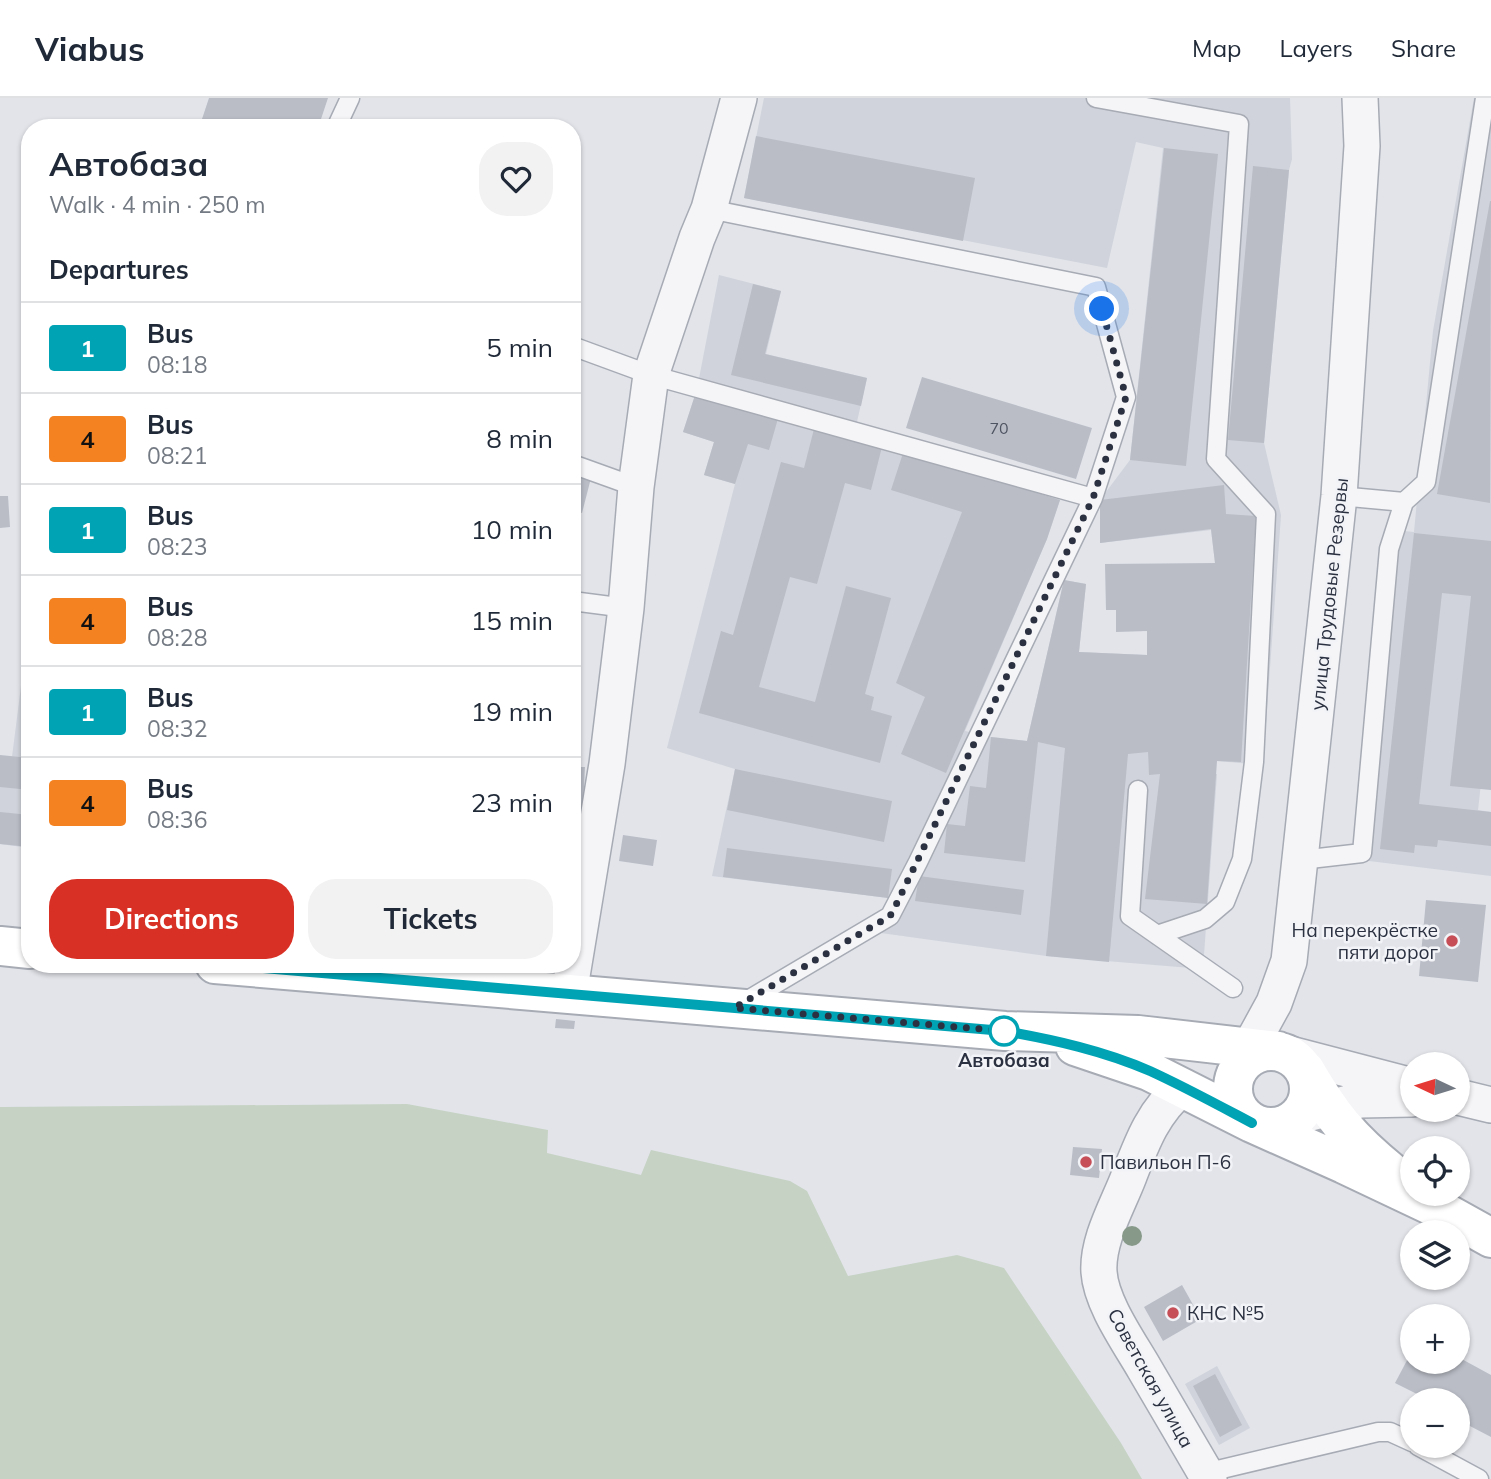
<!DOCTYPE html>
<meta charset="utf-8">
<style>
body{margin:0;font-family:Mulish,sans-serif;background:#f2f2f3;color:#1f2937;height:100vh;display:flex;flex-direction:column;font-size:26px;white-space:nowrap}
*{box-sizing:border-box;margin:0}
p{font-size:23px;color:#747a83}
.icon{flex:none;width:38px;height:38px;fill:none;stroke:currentColor;stroke-width:2;stroke-linecap:round;stroke-linejoin:round}
.map{position:relative;flex:1;overflow:hidden}
.side{position:absolute;left:21px;top:21px;width:560px;height:854px;display:flex;flex-direction:column;background:#fff;border-radius:28px;box-shadow:0 2px 5px #0004}
.side>*{flex:none}
.badge{padding:0 14px;border-radius:5px;font-size:24px;line-height:46px}
.needle{width:46px;rotate:274deg}
.tools{position:absolute;left:1400px;top:954px;display:grid;gap:14px}
.tools a{display:grid;place-items:center;width:70px;height:70px;border-radius:50%;background:#fff;box-shadow:0 2px 5px #0004;font-size:35px}
.you{position:absolute;width:35px;height:35px;margin:-18px;border:5px solid #fff;border-radius:50%;background:#1a73e8;box-shadow:0 0 0 10px #1a73e833}
.map>.badge{position:absolute;translate:-50% -50%;box-shadow:0 0 0 4px #fff}
h2{padding:0 28px;font-size:26px;line-height:63px}
.round{display:grid;place-items:center;flex:none;width:74px;height:74px;border-radius:28px;background:#f2f2f3}
.headline{display:flex;align-items:center;justify-content:space-between;height:119px;padding:0 28px}
h1{font-size:33px;font-weight:700;line-height:52px}
.button{display:flex;gap:14px;margin-top:auto;padding:14px 28px}
.button a{flex:1;height:80px;border-radius:28px;background:#d93025;color:#fff;font-size:28px;font-weight:700;line-height:80px;text-align:center}
.button a+a{background:#f2f2f3;color:#1f2937}
ul{padding:0;list-style:none}
li{display:flex;align-items:center;gap:21px;height:91px;padding:0 28px;border-top:2px solid #e0e1e3}
li div{flex:1}
li b{display:block;font-size:26px}
li em{font-style:normal}
li .badge{min-width:77px;font-weight:700;text-align:center}
header{display:flex;align-items:center;gap:42px;box-sizing:border-box;height:98px;padding:0 35px;background:#fff;border-bottom:2px solid #e0e1e3}
header strong{font-size:33px}
nav{display:flex;gap:38px;margin-inline-start:auto;font-size:24px}
.map>svg:first-child{display:block}
.built{fill:#d0d3db}
.green{fill:#c6d3c4}
.building{fill:#babdc6}
.lines{fill:none;stroke-linecap:round;stroke-linejoin:round}
.lane-casing{stroke:#a7abb4;stroke-width:21}
.street-casing{stroke:#a7abb4;stroke-width:38}
.secondary-casing{stroke:#a7abb4;stroke-width:42}
.lane{stroke:#f5f5f8;stroke-width:18}
.street{stroke:#f5f5f8;stroke-width:35}
.secondary{stroke:#fff;stroke-width:38}
.tree{fill:#879989}
.line-casing{stroke:#fff;stroke-width:16}
.line{stroke:#00a3b4;stroke-width:10}
.walk{stroke:#2b3141;stroke-width:7;stroke-dasharray:0 12.6}
.poi-dot{fill:#c64f57;stroke:#f2f3f7;stroke-width:2.5}
.stop-dot{fill:#fff;stroke:#00a3b4;stroke-width:3.5}
.labels{text-anchor:middle;stroke-width:5;stroke-linejoin:round;paint-order:stroke}
.number-label{font-size:16px;fill:#4f5462}
.street-label{font-size:19px;fill:#2b3141;stroke:#f2f3f7}
.poi-label{font-size:19px;fill:#2b3141;stroke:#f2f3f7;text-anchor:start}
.stop-label{font-size:19px;font-weight:bold;fill:#2b3141;stroke:#f2f3f7}
</style>
<header>
<strong>Viabus</strong>
<nav><a>Map</a><a>Layers</a><a>Share</a></nav>
</header>
<div class="map">
<svg width="1491" height="1381" viewBox="0 0 1491 1381">
<rect width="100%" height="100%" fill="#e2e4ea"/>
<path class="built" d="M764,0H1290L1292,61L1289,72L1264,345L1281,417L1263,667L1217,663L1215,465L1211,432L1100,445V402L1130,362L1163,50L1136,44L1107,170L744,100Z
M1474,0H1491V597L1478,712L1491,714V778L1353,761L1384,431L1414,434L1433,233Z
M719,177L781,193L766,256L867,280L853,341L1060,402L1047,441L965,633L991,639L1027,643L1064,482L1086,486L1079,554L1147,557L1149,676H1217L1203,871L1046,858L881,835L888,800L712,778L735,671L667,650L735,386L704,377L714,344L683,334L697,291Z
M28,533H30V750L0,746V658L12,659Z
M1217,1268L1250,1330L1219,1347L1185,1286Z"/>
<path class="green" d="M407,1006L548,1032L547,1055L641,1077L651,1052L790,1083L807,1093L848,1178L957,1157L1004,1170L1121,1345L1142,1381H0V1009Z"/>
<path class="building" d="M209,0H328L318,30H199Z
M756,38L975,80L963,143L744,100Z
M1164,50L1218,56L1186,368L1130,362Z
M1253,68L1289,72L1264,345L1228,342Z
M1490,103H1491L1490,405L1437,396Z
M753,186L781,193L765,256L867,280L861,308L731,277Z
M922,279L1092,330L1076,381L906,330Z
M697,291L779,317L769,352L748,346L735,386L704,377L714,344L683,334Z
M814,331L882,349L871,392L845,385L817,486L790,479L759,589L815,604L846,488L891,500L865,596L874,599L871,612L892,618L880,665L699,615L721,533L733,537L781,364L804,370Z
M904,352L1060,402L1047,441L946,675L901,656L925,599L896,585L962,414L891,392Z
M572,375L591,380L582,415L572,412Z
M1224,387L1226,416L1256,418L1241,664L1217,663L1207,806L1145,801L1160,676L1149,677L1148,654L1128,656L1109,864L1046,858L1065,650L1038,644L1025,764L944,755L947,726L965,728L970,688L986,690L991,639L1027,643L1064,482L1086,486L1079,554L1147,557V533L1116,534V512H1106L1105,466L1215,465L1211,431L1100,445V402Z
M0,398H8L10,429L0,430Z
M1414,435L1491,443V692L1450,688L1471,498L1442,495L1419,706L1491,714V748L1438,742L1437,749L1415,747L1414,755L1380,751Z
M0,657L30,660V692L0,689Z
M572,669H585L583,708L572,707Z
M735,671L892,703L884,744L727,712Z
M0,714L30,717V749L0,746Z
M623,737L657,742L653,768L619,763Z
M727,750L892,771L888,800L723,779Z
M919,778L1024,792L1021,817L915,803Z
M1426,802L1486,807L1478,884L1419,878Z
M556,921L575,923L574,931L555,930Z
M1073,1049L1102,1051L1099,1080L1070,1077Z
M1182,1187L1201,1221L1163,1243L1144,1209Z
M1412,1253V1264H1458V1259L1491,1277V1339L1468,1327L1469,1324L1458,1317V1302H1429L1395,1285Z
M1215,1276L1242,1327L1220,1339L1193,1288Z"/>
<g class="lines">
<g class="lane-casing">
<path id="lane" d="M1096,0L1239,26L1216,361L1266,416L1254,664L1242,761L1225,804L1205,821L1157,837
M336,30L350,0
M709,111L1096,189L1126,299L1093,400L918,764L890,818L743,905
M572,248L651,277L1093,400
M572,366L636,389
M1339,398L1404,404L1426,384L1485,0
M572,503L626,510
M1138,692L1130,818L1233,890
M1301,762L1362,755L1389,451L1404,404
M1418,1348L1479,1381
M1205,1375L1378,1334H1390L1412,1344"/>
</g>
<g class="street-casing">
<path id="street" d="M569,896L607,666L626,510L636,389L651,277L697,140L709,111L739,0
M1278,953L1412,988
M1234,978L1274,905L1289,863L1339,398L1362,48L1360,0
M1183,989C1154,1012 1142,1044 1129,1078C1118,1107 1097,1142 1099,1174C1101,1205 1129,1244 1144,1270C1166,1307 1187,1344 1209,1381
M1458,999L1491,1007
M1299,1018L1360,1002L1412,1001"/>
</g>
<g class="secondary-casing">
<path id="secondary" d="M0,848L30,851
M215,866L1005,933L1138,937L1278,953
M1075,948L1149,973L1252,1025L1344,1066L1439,1111L1491,1140
M1233 991a38 38 0 1 1 76 0a38 38 0 1 1-76 0Z
M1305,972C1331,1017 1350,1041 1391,1074"/>
</g>
<use href="#lane" class="lane"/>
<use href="#street" class="street"/>
<use href="#secondary" class="secondary"/>
</g>
<circle class="tree" cx="1132" cy="1138" r="10"/>
<g class="lines">
<g class="line-casing">
<path id="line" d="M216,866L1004,933C1055,942 1104,953 1150,973C1185,989 1218,1007 1252,1025"/>
</g>
<use href="#line" class="line"/>
<path class="walk" d="M1004,933L734,910L890,818L894,811L1093,400L1126,299L1102,211"/>
</g>
<g class="poi-dot">
<circle cx="1452" cy="843" r="7"/>
<circle cx="1086" cy="1064" r="7"/>
<circle cx="1173" cy="1215" r="7"/>
</g>
<circle class="stop-dot" cx="1004" cy="933" r="14"/>
<g class="labels">
<g class="number-label">
<text x="999" y="336">70</text>
</g>
<g class="street-label">
<text transform="translate(1329 496) rotate(-84)" y="7">улица Трудовые Резервы</text>
<text transform="translate(1151 1280) rotate(61)" y="7">Советская улица</text>
</g>
<g class="poi-label">
<text x="1438" y="839" text-anchor="end">На перекрёстке<tspan x="1438" dy="22">пяти дорог</tspan></text>
<text x="1100" y="1071">Павильон П-6</text>
<text x="1187" y="1222">КНС №5</text>
</g>
<g class="stop-label">
<text x="1004" y="969">Автобаза</text>
</g>
</g>
</svg>
<div class="tools">
<a><svg class="needle" viewBox="-14 -14 28 28"><path d="M0-13l5 13h-10z" fill="#e53935"/><path d="M0 13l5-13h-10z" fill="#747a83"/></svg></a>
<a><svg class="icon" aria-label="locate" viewBox="0 0 24 24"><circle cx="12" cy="12" r="6"/><path d="M12 2v4M12 18v4M2 12h4M18 12h4"/></svg></a>
<a><svg class="icon" aria-label="layers" viewBox="0 0 24 24"><path d="M12 4l9 5-9 5-9-5zM3 14l9 5 9-5"/></svg></a>
<a>+</a>
<a>−</a>
</div>
<div class="you" style="left:1102px;top:211px"></div>
<section class="side">
<div class="headline"><div><h1>Автобаза</h1><p>Walk · 4 min · 250 m</p></div><a class="round"><svg class="icon" aria-label="heart" viewBox="0 0 24 24"><path d="M12 20l-8-8c-3-5 5-10 8-4 3-6 11-1 8 4z"/></svg></a></div>
<h2>Departures</h2>
<ul>
<li><span class="badge" style="background:#00a3b4;color:#fff">1</span><div><b>Bus</b><p>08:18</p></div><em>5 min</em></li>
<li><span class="badge" style="background:#f58220;color:#111">4</span><div><b>Bus</b><p>08:21</p></div><em>8 min</em></li>
<li><span class="badge" style="background:#00a3b4;color:#fff">1</span><div><b>Bus</b><p>08:23</p></div><em>10 min</em></li>
<li><span class="badge" style="background:#f58220;color:#111">4</span><div><b>Bus</b><p>08:28</p></div><em>15 min</em></li>
<li><span class="badge" style="background:#00a3b4;color:#fff">1</span><div><b>Bus</b><p>08:32</p></div><em>19 min</em></li>
<li><span class="badge" style="background:#f58220;color:#111">4</span><div><b>Bus</b><p>08:36</p></div><em>23 min</em></li>
</ul>
<div class="button"><a>Directions</a><a>Tickets</a></div>
</section>
</div>
